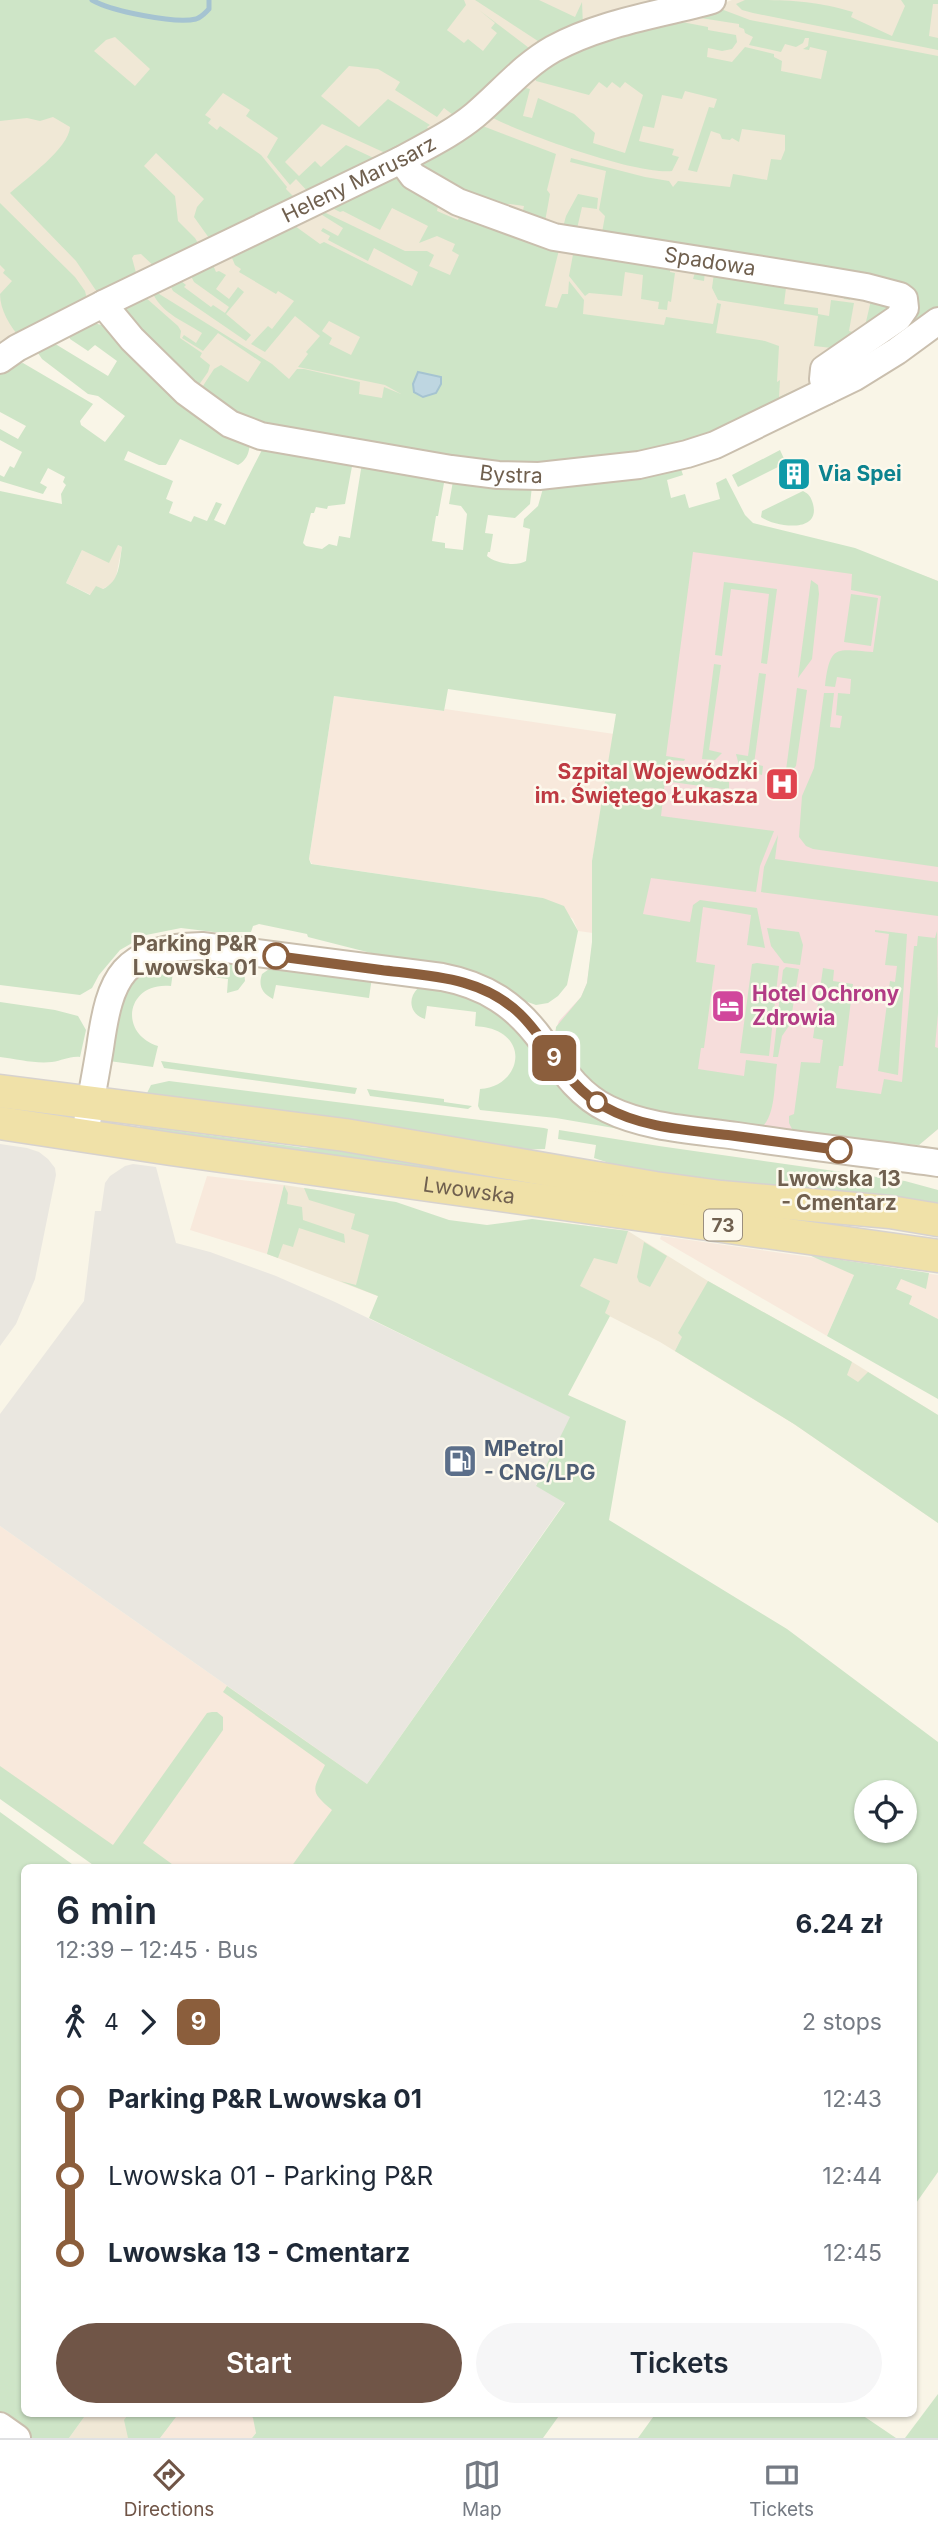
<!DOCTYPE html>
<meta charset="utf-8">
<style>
body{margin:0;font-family:Inter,sans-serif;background:#f6f6f7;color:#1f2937;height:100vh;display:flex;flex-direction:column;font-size:26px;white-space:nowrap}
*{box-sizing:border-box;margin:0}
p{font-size:23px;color:#747a83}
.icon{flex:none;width:38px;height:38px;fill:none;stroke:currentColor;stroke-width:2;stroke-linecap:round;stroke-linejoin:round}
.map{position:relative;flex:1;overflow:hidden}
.drawer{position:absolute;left:21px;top:1864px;width:896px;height:553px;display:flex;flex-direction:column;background:#fff;border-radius:10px;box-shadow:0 2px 5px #0004}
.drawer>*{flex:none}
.badge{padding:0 14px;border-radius:10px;font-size:24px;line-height:46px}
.controls{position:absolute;left:854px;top:1780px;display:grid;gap:14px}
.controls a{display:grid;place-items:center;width:63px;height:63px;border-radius:50%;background:#fff;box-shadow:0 2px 5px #0004;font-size:35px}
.map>.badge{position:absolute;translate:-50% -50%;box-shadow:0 0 0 4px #fff}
.legs{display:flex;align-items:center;gap:10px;height:77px;padding:0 35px;font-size:23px}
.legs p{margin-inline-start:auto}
.summary{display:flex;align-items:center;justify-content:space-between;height:119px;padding:0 35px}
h1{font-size:38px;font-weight:600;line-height:52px}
.action{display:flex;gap:14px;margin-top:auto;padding:14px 35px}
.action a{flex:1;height:80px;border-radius:42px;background:#705547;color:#fff;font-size:28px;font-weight:600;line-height:80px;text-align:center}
.action a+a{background:#f6f6f7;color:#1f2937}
ul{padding:0 35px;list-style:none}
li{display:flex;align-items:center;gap:24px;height:77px;font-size:26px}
li i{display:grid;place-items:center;width:10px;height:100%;margin:0 9px;background:currentColor}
li i::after{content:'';width:18px;height:18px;margin:-9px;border:5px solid;border-radius:50%;background:#fff}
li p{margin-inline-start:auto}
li:first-child i{background:linear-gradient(#0000 50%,currentColor 0)}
li:last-child i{background:linear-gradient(currentColor 50%,#0000 0)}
.menu{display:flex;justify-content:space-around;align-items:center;height:98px;border-top:2px solid #e0e1e3;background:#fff;font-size:19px;color:#747a83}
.menu a{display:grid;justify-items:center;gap:4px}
.menu .on{color:#705547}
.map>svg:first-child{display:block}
.residential{fill:#f0e8d6}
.commercial{fill:#f8e9dc}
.industrial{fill:#eae7e0}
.medical{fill:#f6dddb}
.green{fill:#cee5c7;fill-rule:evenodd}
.water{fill:#bed6e1;stroke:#a5c3d1;stroke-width:2}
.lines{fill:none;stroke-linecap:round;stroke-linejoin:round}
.stream{stroke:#a5c3d1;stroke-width:5}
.minor-casing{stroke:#cabfae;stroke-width:30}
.major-casing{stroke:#d7d2ce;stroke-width:35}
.minor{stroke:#fff;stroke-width:26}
.major{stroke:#f0e1a8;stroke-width:32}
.line-1-casing{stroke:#fff;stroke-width:16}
.line-1{stroke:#8b5e3c;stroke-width:10}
.stop-1-dot{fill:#fff;stroke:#8b5e3c;stroke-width:3.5}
.labels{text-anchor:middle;stroke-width:5;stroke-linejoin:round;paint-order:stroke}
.shield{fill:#fdf9ed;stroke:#9a8e7e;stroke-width:2}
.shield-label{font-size:19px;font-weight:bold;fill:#70604f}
.street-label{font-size:21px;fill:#70604f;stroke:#fdf9ed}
.culture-label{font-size:21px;font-weight:bold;fill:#0d838f;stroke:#fdf9ed;text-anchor:start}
.health-label{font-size:21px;font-weight:bold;fill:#be3a42;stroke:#fdf9ed;text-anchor:end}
.stop-label{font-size:21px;font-weight:bold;fill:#70604f;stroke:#fdf9ed;text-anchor:end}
.hotel-label{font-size:21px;font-weight:bold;fill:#b23c85;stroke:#fdf9ed;text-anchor:start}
.service-label{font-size:21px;font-weight:bold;fill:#4e5e75;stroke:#fdf9ed;text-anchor:start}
</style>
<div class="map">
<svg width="938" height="2438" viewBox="0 0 938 2438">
<rect width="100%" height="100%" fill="#f9f5e7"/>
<path class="residential" d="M443,0H684L515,67L478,58L447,30Z
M732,0H938V186L578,238L461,200L418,163L528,76Z
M248,8L450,99L457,118L0,352V54Z
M393,173L447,201L893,296L818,385L722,431L210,401L125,307Z
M118,545L122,547L116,577L112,584L91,595L66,583L82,550Z
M284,1185L382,1200L481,1231L549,1221L628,1231L708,1281L849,1360L938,1415V1523L794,1424L660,1342L541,1281L396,1303L267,1254Z
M87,2413H179L160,2438H69Z"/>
<path class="commercial" d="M334,696L443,711L445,709L614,734L592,861L593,933L578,931L573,919L543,898L312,864L309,859Z
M207,1176L284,1185L267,1254L190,1230Z
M661,1236L938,1275V1319L854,1275L827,1336L660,1239Z
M0,1526L367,1784L307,1867H133L0,1774Z
M179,2413H270L252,2438H160Z"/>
<path class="industrial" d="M0,1144L27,1148L39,1152L48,1159L55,1168L56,1175L35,1279L16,1324L0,1346Z
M133,1164L156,1167L176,1243L210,1252L276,1276L335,1302L571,1417L536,1485L565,1502L367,1784L0,1526V1414L84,1301L95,1211H101L105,1183L110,1176L125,1166Z"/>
<path class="medical" d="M652,522L852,549L938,581V1129L919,1145L902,1144L895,1149L722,1125L555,1032L559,1021L581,997L587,983Z"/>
<path class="green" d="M0,0H464L466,5L447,30L464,43L468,39L483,51L497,33L491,28L495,23L479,10L533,51L457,118L444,108L437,117L395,90L400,82L378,69L349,66L321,96L359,127L388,99L430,125L427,127L431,132L394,157L322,124L285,162L299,176L315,161L321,167L346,145L380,161L311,195L296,179L290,185L267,157L278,138L246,116L250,110L223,93L205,115L211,119L208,123L217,130L220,126L261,155L287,187L286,189L299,202L273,215L261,211L259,216L219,238H209L194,217L197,207L204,199L156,153L144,166L175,196L178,221L195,238L198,243L158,270L141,254L134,255L132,258L138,280L105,295L97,292L76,261L10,193C26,179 69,148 70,127L53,117L40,121L27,118L0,121ZM115,37L150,69L135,86L94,51L106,40Z
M475,0H539L575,17L582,2L583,26L544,45Z
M745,0C787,0 812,0 853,12L851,17L892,36L905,6L901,0H938V4H933L929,36L938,38V50L753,13L742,10L736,4Z
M721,9L750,20L938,56V311L894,344L832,377L830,373L833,365C854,349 898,332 910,309L906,298L893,290L869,285L542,230L500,215L508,211L522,215L524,206L510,204L495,206L492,212L461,200L418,176V166L450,147L480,125L556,154L547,190L550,194L544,227L562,231L566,216L578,194L598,198L597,209L582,207L576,233L601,238L605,216L599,210L606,171L570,162L571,158L645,177L669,181L673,187L678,181L730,187L733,174L767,180L771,159L781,160L785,150V135L742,129L739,142L732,138L730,140L722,139L720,134L711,131L697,172L688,170L709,107L714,108L717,99L685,91L682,99L662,95L654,128L643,126L639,141L674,149L672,155L679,157L672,171C637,175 526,135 493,118C494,106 512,95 522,87L530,89L523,116L532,118L538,98L574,114L595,133L593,143L625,153L643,95L625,82L620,88L612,82L607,88L599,82L589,95L536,81L534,76L576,51L625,33L677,21L708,27V30L736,35L737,42L732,49L722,51L708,48L707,57L732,62L745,47L774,54V57L782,61L781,71L821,79L827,51L810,47L809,50L803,49L808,46L809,38H805L803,43L796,47L785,44L781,52L749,45L753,37L745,33L744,29L739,27V24L694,17Z
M401,175L444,209L438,206L437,211L458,220L462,208L560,246L545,306L557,308L562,294H568L569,281L584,300L583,314L664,325L666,317L713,324L717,303L721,304L716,333L765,341L779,346L777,382L780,380L779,397L804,386L805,388L722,431L673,448L515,467L252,422L199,392L214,369L221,365L248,382L261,362L218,333L203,351L182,338L184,335L196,343L202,333C185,322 163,314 153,294L156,292L272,364L289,379L297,369H304L360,382L359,394L382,398L384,387L401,394L385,385L298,367L308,354L306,352L320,336L295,316L265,352L251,344L268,326L272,329L294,301L278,291L276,294L239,272L241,269L235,265L232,258L295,226L320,244L324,242L412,286L418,272L374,248L368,261L328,240L330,236L321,231L323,228L338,236L343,228L319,213H326L405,251H427L434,255L429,266L450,275L459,255L452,251L455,244L437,236L419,243L428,226L392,208L380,230L343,211L340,212L332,208ZM329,321L360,337L351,355L329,344L332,338L322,331Z
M0,203L75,277L85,291L87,299L20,338C10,326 0,310 0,294L12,281L3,273L5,270L0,265Z
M574,249L670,266V272L675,273L671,302L668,301L667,310L658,309L659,302L641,299L643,275L625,272L622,296L589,293L585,296L569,276Z
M698,263L882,293L897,299L901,306L896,315L863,335L871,300L862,298L861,301L857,300L858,293L852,292L850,300L844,299L840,289L787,280L784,304L818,308V314L829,316L831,300L854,303L849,331L856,333L855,339L836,353L820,357L832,348L814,346L818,316L718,300L712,288L714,273L705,272L704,281L693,279Z
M213,265L216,272L219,271L226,275L216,289L229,299L238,287L244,292L226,314L251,335L246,341L173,291L170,285L181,281L186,285L184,287L211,307L213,305L225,313L229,307L194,282L191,276Z
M145,297L178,326L181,331L180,338L202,353L200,357L210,365L208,372L196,389L125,313V307Z
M94,323L105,326L249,441C251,451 246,461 238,465L180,439L166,465H159L128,451L124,460L173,481L166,499L173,502L169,513L191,522L194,516L207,521L216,502L222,504L214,520L225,525C237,499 250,473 263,448L353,461L345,504L328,506L327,509L316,507L314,513H311L303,543L306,546L322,549L329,544L337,546L339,536L350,538L362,463L442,475L444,483L438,516H436L432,541L445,543V548L463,550L467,514L461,506L449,504L453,481L532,486L530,504L515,518L488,515L485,533L493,534L490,552H488L487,556C495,563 516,567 526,561L530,529L523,527L524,519L538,506L544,485L681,469L683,475L667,480L671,498L685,494L689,508L720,499L716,483L726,478L745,515L753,523L855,548L938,581V867L813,849L806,846L799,837L802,796L814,768L824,693H834L830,727L840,728L842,716L836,715L838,693L850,694L851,679L837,677L835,687L825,686C830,643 837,650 873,652L881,596L851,590L852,574L693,552L666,756L685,759L684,761L669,760L667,773L729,782V790L665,781L661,816L774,831L760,866L756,892L651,878L643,914L690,922L693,905L700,900L757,908L765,948L747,945L751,915L703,907L696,962L715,965L704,1048H701L698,1069L744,1076L746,1060L777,1064C774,1083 776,1116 761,1128C705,1120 618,1120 579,1074C570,1063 563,1050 555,1038L556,1027L581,997L587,983L592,942V861L616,714L448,689L444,711L334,696L309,859L311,864L543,898L564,906L578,931L567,985L558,996L548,1003L536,1005L522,1000L501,986L308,937L307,934L259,924L253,926L251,932H214L181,928L146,935L120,950L99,975L92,988L80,995L0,985V491L62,504L61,494L66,485L63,482L65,477L48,468L40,483L47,487L43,494L0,481V475L4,477L10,466L14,468L22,452L0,440V429L18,439L26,426L0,412V375L16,364L23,363L93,404L80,421L81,425L105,442L125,416L98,396L88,394L42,359L38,353L39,350L53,344L57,345L108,376L117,361L95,345L88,351L70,339L69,335ZM118,545L122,547C119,564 120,581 103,589L96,586L90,595L66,583L82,550L109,563Z
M780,450L786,463L738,487L732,475Z
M803,491C809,494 811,497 813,504C821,534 775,527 761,517L762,511Z
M811,580L818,585L819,594L812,659L798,678Z
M724,582L777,589L767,664L761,663L769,594L731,589L722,656L715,655Z
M851,594L878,598L871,646L844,642Z
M714,664L721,665L709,750L722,753L715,760L702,759Z
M759,673L766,674L754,764L763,766L762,775L740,769L736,754L748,756Z
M797,688L807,690L796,766L785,778L770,776L772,768L786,770Z
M778,835L775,859L938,882V916L761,892L764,867Z
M767,928L799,932L803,945L800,965L784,963L771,946Z
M875,930L907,934L898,1075L878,1071L890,981L895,982L897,966L885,965L889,934L875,932Z
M937,931L938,1013L935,1047L938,1048V1129L919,1145L902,1144L895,1149L794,1133L789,1123V1116L794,1114L801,1062L820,1063L823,1040L813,1038L823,968L834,970L833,981L853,984L843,1066H839L836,1088L881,1094L884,1079L902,1082L914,946H917L918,936L935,938Z
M184,957L234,962L244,970L245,981L238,990L227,993L228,979L173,972L171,986C127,981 117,1033 158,1046L153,1067L109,1061C112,1027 115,981 152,965C161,960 174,959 184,957Z
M757,963L779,966L769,1056L740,1053L752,964Z
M272,967L372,977L369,998L276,985L273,999C262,993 258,986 262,974Z
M786,967L799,969L791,1019L793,1020L782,1036L778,1057H773L783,970Z
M430,985L493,1006L631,1131L556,1118L480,1110L478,1106L480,1089C513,1088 529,1050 501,1033C493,1028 484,1027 475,1026L476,1012L427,1006L425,1019C410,1014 407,999 418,988Z
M0,1002L55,1010L78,1016L86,1030L80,1057C69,1056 62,1061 52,1062C35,1064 17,1059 0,1057Z
M161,1061L357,1088L355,1094L164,1068Z
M169,1081L544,1128L548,1129L545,1149L506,1150L145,1097L151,1085Z
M367,1089L444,1099V1102L472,1106L468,1109L370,1096Z
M140,1126L306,1148L389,1151L938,1231V1236L872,1226L140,1135Z
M559,1130L659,1146L905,1181L938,1190V1209L721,1185L627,1169L594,1158L596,1145L558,1139Z
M284,1185L288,1193L287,1204L302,1207L303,1220L344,1234L345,1243L299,1228L293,1247L283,1244L278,1258L267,1254Z
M304,1188L396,1202L449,1220L487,1225L532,1219L628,1231L617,1264L594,1258L580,1286L610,1301L605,1313L610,1316L568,1395L626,1421L609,1520L787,1629L938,1742V2172L914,2206V1867H291L332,1810C310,1791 312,1791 325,1765L223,1692L227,1686L367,1784L565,1503L536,1486L570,1417L369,1318L378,1296L340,1281L356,1285L369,1235L351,1229L355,1214L309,1200ZM866,1792H905V1830H866Z
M644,1242L667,1256L650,1287L639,1282L637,1277Z
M809,1255L929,1273L926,1289L901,1279L896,1289L912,1296L909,1304L938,1319V1399L827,1336L854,1275Z
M708,1281L849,1360L852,1362L847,1375L858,1382L868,1372L938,1415V1523L794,1424L675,1351L682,1337L678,1333Z
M212,1712H217L223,1717V1730L143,1843L176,1867H96L0,1799V1766L113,1845L207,1713Z
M0,1812L76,1867H24V2413H87L69,2438H32L0,2415Z
M938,2394V2438H905Z
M129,2413H179L160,2438H128L124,2420Z
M249,2413H561L543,2438H252L256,2433L253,2418Z
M656,2413H859L896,2438H638Z"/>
<path class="water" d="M418,372L441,377V384L436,393L423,397L414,392L413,384Z"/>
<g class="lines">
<path class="stream" d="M92,0C111,11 175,24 196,19C202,17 205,13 209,9V0"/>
<g class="minor-casing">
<g id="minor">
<path id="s1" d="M401,160L413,176L458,202L554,237L819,279L866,287L900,296L904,299L905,308L898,318L824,369L823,379L826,391"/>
<path id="s2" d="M103,304L132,339L186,392L230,424L261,436L451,469L498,475L539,476L639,465L687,454L715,445L855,377L897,351L938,321"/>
<path id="s3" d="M0,360L17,348L103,304L401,160C426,146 452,134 475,115C501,93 523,66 553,49C602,22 659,15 712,0"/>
<path d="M87,1123C91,1098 96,1073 100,1048C110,976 122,948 202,946L442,977C485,985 516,1005 542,1041C561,1067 577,1094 608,1109C647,1128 694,1130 737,1136C804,1146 871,1154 938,1163"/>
<path d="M0,2426L17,2438"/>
</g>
</g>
<g class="major-casing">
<g id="major">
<path d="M0,1091L345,1135L655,1188L721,1197L890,1212L938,1220"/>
<path id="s4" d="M0,1123L171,1149L938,1256"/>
</g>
</g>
<use href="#minor" class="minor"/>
<use href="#major" class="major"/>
</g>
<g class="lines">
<g class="line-1-casing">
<path id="line-1" d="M276,956C311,961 346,965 381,970C431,976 482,977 520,1014C551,1044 565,1086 605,1107C642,1128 687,1130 728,1135C765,1140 802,1145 839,1150"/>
</g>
<use href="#line-1" class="line-1"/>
</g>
<defs>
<g id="building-square" transform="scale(1.75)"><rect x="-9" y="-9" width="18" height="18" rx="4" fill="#0f9aa8" stroke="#fdf9ed"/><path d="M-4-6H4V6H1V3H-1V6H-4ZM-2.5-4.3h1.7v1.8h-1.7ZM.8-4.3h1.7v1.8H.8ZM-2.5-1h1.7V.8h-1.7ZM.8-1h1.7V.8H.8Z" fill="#fff"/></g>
<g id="hospital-square" transform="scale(1.75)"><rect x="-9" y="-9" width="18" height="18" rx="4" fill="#e0444e" stroke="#fdf9ed"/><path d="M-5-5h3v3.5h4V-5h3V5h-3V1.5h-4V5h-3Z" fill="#fff"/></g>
<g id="hotel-square" transform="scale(1.75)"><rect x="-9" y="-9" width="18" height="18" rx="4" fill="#d1479c" stroke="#fdf9ed"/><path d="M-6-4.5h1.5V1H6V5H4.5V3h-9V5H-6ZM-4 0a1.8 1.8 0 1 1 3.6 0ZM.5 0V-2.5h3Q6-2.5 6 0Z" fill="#fff"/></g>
<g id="fuel-square" transform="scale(1.75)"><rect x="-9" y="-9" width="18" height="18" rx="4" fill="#5c6f8a" stroke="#fdf9ed"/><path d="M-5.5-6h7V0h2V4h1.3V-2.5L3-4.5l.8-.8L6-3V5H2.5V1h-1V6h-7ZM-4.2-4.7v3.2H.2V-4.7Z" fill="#fff"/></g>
</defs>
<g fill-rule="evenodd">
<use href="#building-square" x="794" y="474"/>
<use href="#hospital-square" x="782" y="784"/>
<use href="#hotel-square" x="728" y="1006"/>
<use href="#fuel-square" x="460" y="1461"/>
</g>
<g class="stop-1-dot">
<circle cx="276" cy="956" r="12"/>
<circle cx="597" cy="1102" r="9"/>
<circle cx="839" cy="1150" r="12"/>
</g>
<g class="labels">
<rect class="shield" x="704" y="1209.5" width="38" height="31" rx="5"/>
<g class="shield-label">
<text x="723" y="1232">73</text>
</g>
<g class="street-label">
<text dy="7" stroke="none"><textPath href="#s3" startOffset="402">Heleny Marusarz</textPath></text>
<text dy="7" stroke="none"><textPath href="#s1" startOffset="332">Spadowa</textPath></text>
<text dy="7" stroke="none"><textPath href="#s2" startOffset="462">Bystra</textPath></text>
<text dy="7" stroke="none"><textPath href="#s4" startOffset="474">Lwowska</textPath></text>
</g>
<g class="culture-label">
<text x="818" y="481">Via Spei</text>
</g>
<g class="health-label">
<text x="758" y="779">Szpital Wojewódzki<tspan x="758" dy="24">im. Świętego Łukasza</tspan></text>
</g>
<g class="stop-label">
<text x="257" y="951">Parking P&amp;R<tspan x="257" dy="24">Lwowska 01</tspan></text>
<text x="839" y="1186" text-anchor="middle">Lwowska 13<tspan x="839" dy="24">- Cmentarz</tspan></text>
</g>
<g class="hotel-label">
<text x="752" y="1001">Hotel Ochrony<tspan x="752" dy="24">Zdrowia</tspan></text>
</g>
<g class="service-label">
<text x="484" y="1456">MPetrol<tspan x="484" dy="24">- CNG/LPG</tspan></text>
</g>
</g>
</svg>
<div class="controls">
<a><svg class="icon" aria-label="locate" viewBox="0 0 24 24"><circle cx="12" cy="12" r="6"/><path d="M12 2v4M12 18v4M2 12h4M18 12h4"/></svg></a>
</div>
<b class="badge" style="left:554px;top:1058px;background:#8b5e3c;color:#fff">9</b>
<section class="drawer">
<div class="summary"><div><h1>6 min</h1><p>12:39 – 12:45 · Bus</p></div><b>6.24 zł</b></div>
<div class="legs"><svg class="icon" aria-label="walk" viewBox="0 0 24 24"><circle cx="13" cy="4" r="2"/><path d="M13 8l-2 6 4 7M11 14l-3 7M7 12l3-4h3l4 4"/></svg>4<svg class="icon" aria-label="forward" viewBox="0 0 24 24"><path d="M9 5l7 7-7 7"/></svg><b class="badge" style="background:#8b5e3c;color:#fff">9</b><p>2 stops</p></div>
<ul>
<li><i style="color:#8b5e3c"></i><b>Parking P&amp;R Lwowska 01</b><p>12:43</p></li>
<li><i style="color:#8b5e3c"></i><span>Lwowska 01 - Parking P&amp;R</span><p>12:44</p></li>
<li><i style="color:#8b5e3c"></i><b>Lwowska 13 - Cmentarz</b><p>12:45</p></li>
</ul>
<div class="action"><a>Start</a><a>Tickets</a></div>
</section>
</div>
<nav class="menu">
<a class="on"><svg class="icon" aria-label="directions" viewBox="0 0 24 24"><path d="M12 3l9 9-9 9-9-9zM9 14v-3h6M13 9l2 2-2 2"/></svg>Directions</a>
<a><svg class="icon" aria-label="map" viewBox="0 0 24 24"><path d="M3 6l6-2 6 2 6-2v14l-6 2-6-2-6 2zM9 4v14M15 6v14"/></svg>Map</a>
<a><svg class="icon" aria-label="tickets" viewBox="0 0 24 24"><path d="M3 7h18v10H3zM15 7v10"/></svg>Tickets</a>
</nav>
